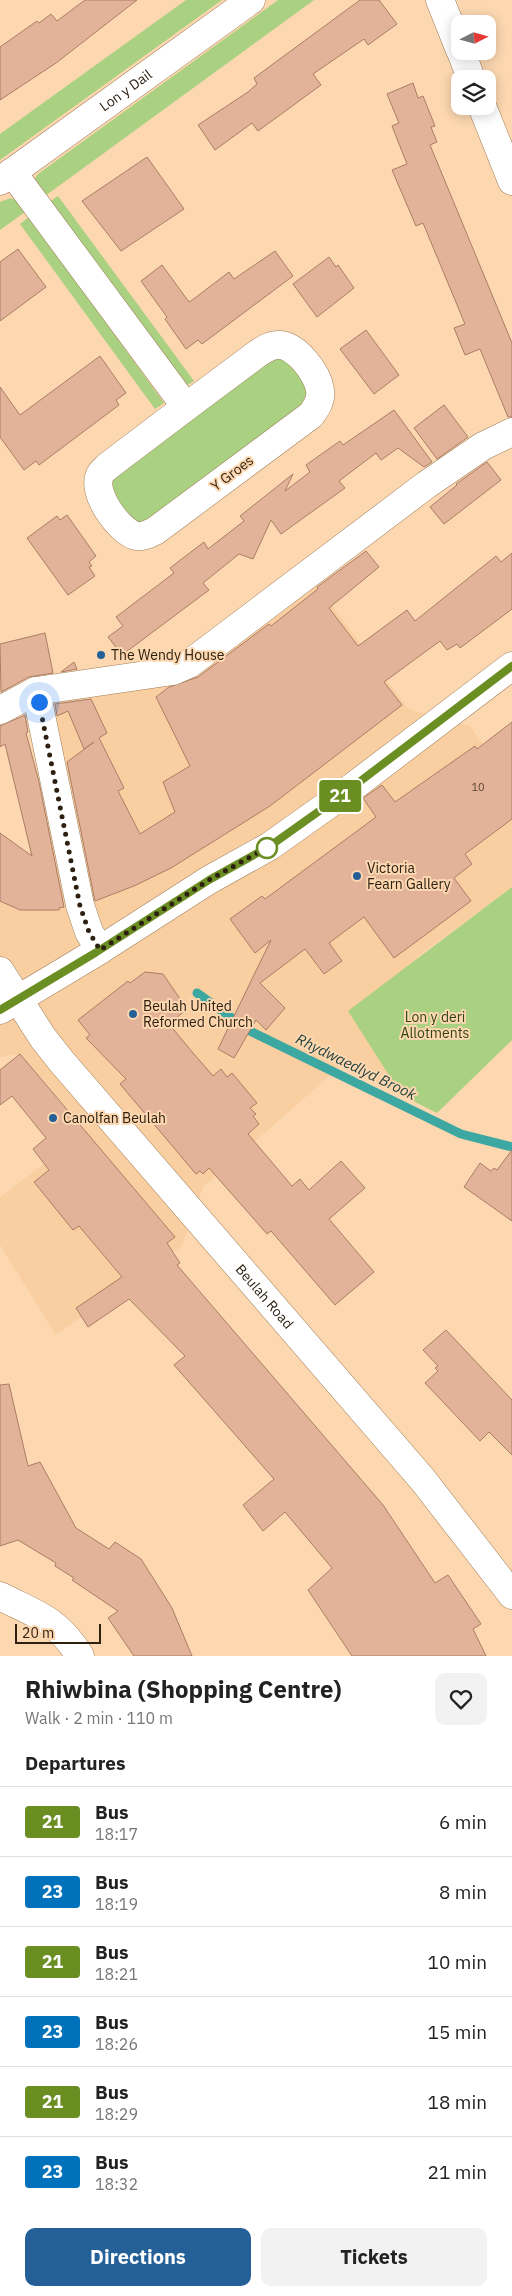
<!DOCTYPE html>
<meta charset="utf-8">
<style>
body{margin:0;font-family:"IBM Plex Sans",sans-serif;background:#f2f2f2;color:#222;height:100vh;display:flex;flex-direction:column;font-size:19px;white-space:nowrap}
*{box-sizing:border-box;margin:0}
p{font-size:16px;color:#767676}
.icon{flex:none;width:28px;height:28px;fill:none;stroke:currentColor;stroke-width:2;stroke-linecap:round;stroke-linejoin:round}
.map{position:relative;height:1656px;overflow:hidden}
.panel{display:flex;flex-direction:column;background:#fff;flex:1}
.panel>*{flex:none}
.badge{padding:0 10px;border-radius:4px;font-size:18px;line-height:32px}
.needle{width:32px;rotate:84deg}
.buttons{position:absolute;left:451px;top:15px;display:grid;gap:10px}
.buttons a{display:grid;place-items:center;width:45px;height:45px;border-radius:10px;background:#fff;box-shadow:0 2px 12px #0003;font-size:25px}
.scale{position:absolute;left:15px;bottom:12px;width:86px;box-sizing:border-box;padding-left:5px;border:2px solid #2d2011;border-top:0;font-size:14px;line-height:18px;white-space:nowrap;color:#2d2011;-webkit-text-stroke:4px #fcd7b0;paint-order:stroke}
.you{position:absolute;width:25px;height:25px;margin:-12px;border:4px solid #fff;border-radius:50%;background:#1a73e8;box-shadow:0 0 0 8px #1a73e833}
.map>.badge{position:absolute;translate:-50% -50%;box-shadow:0 0 0 2px #fff}
h2{padding:0 25px;font-size:19px;line-height:45px}
.round{display:grid;place-items:center;flex:none;width:52px;height:52px;border-radius:10px;background:#f2f2f2}
.summary{display:flex;align-items:center;justify-content:space-between;height:85px;padding:0 25px}
h1{font-size:24px;font-weight:800;line-height:38px}
.primary-button{display:flex;gap:10px;margin-top:auto;padding:10px 25px}
.primary-button a{flex:1;height:58px;border-radius:10px;background:#246097;color:#fff;font-size:20px;font-weight:800;line-height:58px;text-align:center}
.primary-button a+a{background:#f2f2f2;color:#222}
ul{padding:0;list-style:none}
li{display:flex;align-items:center;gap:15px;height:70px;padding:0 25px;border-top:1px solid #e0e0e0}
li div{flex:1}
li b{display:block;font-size:19px}
li em{font-style:normal}
li .badge{min-width:55px;font-weight:700;text-align:center}
.map>svg:first-child{display:block}
.built{fill:#f9cfa1}
.green{fill:#aad082}
.lines{fill:none;stroke-linecap:round;stroke-linejoin:round}
.stream{stroke:#3da8a1;stroke-width:9}
.building{fill:#e3b399;stroke:#aa7d65}
.minor-casing{stroke:#a07f59;stroke-width:29}
.minor{stroke:#fff;stroke-width:28}
.line-casing{stroke:#fff;stroke-width:11}
.line{stroke:#6b8e23;stroke-width:8}
.walk{stroke:#2d2011;stroke-width:5;stroke-dasharray:0 9}
.poi-dot{fill:#246097;stroke:#fcd7b0;stroke-width:2}
.stop-dot{fill:#fff;stroke:#6b8e23;stroke-width:2.5}
.labels{text-anchor:middle;stroke-width:4;stroke-linejoin:round;paint-order:stroke}
.number-label{font-size:11px;fill:#5a4533}
.street-label{font-size:14px;fill:#2d2011;stroke:#fcd7b0}
.poi-label{font-size:14px;fill:#2d2011;stroke:#fcd7b0;text-anchor:start}
.park-label{font-size:14px;fill:#314515;stroke:#fcd7b0}
.water-label{font-size:15px;font-style:italic;fill:#1f3f3d;stroke:#fcd7b0}
</style>
<div class="map">
<svg width="512" height="1656" viewBox="0 0 512 1656">
<rect width="100%" height="100%" fill="#fcd7b0"/>
<path class="built" d="M312,578L408,709L470,726L512,784V887L418,956L392,1080L385,1087L342,1065L203,1187L182,1246L56,1335L0,1245V1197L87,1131L21,1054L0,1057V894L55,816L49,699L150,681Z"/>
<path class="green" d="M186,0H222L0,160V134Z
M278,0H314L45,196L35,182V178L38,174Z
M58,196L194,381L186,386L49,202Z
M11,198L17,201L25,212L0,230V202Z
M29,217L164,403L155,409L20,224Z
M269,358C292,358 295,369 308,387L305,406L144,524L126,520L109,484L112,475Z
M512,887V1040L437,1113L385,1087L392,1080L348,1011Z"/>
<g class="lines">
<path class="stream" d="M197,993L250,1031L461,1134L512,1147"/>
</g>
<path class="building" d="M85,0H137L56,63L0,100V47L37,21L39,23L51,14L57,21Z
M360,0H379L397,24L368,45L364,39L313,74L321,85L258,131L252,123L215,150L198,125L248,92L257,84L254,78Z
M413,83L418,98L423,96L435,126L431,127L437,142L430,145L512,343V417H508L480,349L465,355L454,328L465,324L423,223L416,226L392,170L407,164L392,126L399,123L387,94Z
M147,157L184,209L121,251L82,201Z
M18,249L46,287L0,321V262Z
M275,251L293,276L202,344L198,340L186,349L165,319L167,317L141,281L162,265L189,302L191,301L229,272L234,279Z
M329,257L336,267L338,265L354,288L317,317L293,284Z
M366,330L399,375L374,394L340,349Z
M100,356L126,393L116,400L119,405L39,465L36,461L24,470L0,437V387L20,415Z
M444,405L468,437L437,459L414,428Z
M394,410L432,462L424,467L398,448L381,460L376,453L339,481L345,488L281,534L271,520L253,559L239,554L203,583L209,590L122,655L108,637L123,626L116,617L174,573L170,568L204,542L208,549L244,521L240,516L293,474L285,491L310,472L306,465L340,441L343,445Z
M487,462L501,480L444,524L430,507L457,485L456,484Z
M67,515L96,556L89,562L92,566L89,567L95,576L68,595L27,538L57,516L60,520Z
M366,551L379,567L329,608L358,646L407,610L415,621L496,556L501,562L512,553V609L460,648L457,644L447,650L440,641L384,682L402,705L270,806L171,868L134,886L95,901L67,762L94,742L84,749L68,711L57,716L55,704L91,699L107,733L99,738L124,788L118,791L140,834L175,812L163,782L190,766L156,697L169,687L198,677L269,624L271,626L318,589L317,587Z
M45,633L53,673L29,677L1,692L0,644Z
M74,662L77,669L61,672Z
M25,715L28,732L26,733L39,782L64,907L59,908V910H20L0,901V833L32,856L5,744L0,747V726Z
M512,722V819L465,854L472,864L454,878L471,901L394,958L364,917L329,943L342,961L324,974L305,949L260,983L285,1008L266,1030L256,1020L234,1058L218,1049L271,940L255,953L230,919L262,896L265,899L376,817L363,798L382,785L395,802L475,746L477,749Z
M145,972L163,974L187,1009L169,1024L193,1053L213,1076L221,1069L227,1077L232,1073L257,1103L250,1108L256,1114L253,1116L259,1124L248,1134L292,1186L300,1179L309,1190L341,1161L365,1188L329,1219L374,1272L335,1305L271,1231L267,1234L209,1168L203,1174L200,1171L196,1174L120,1084L126,1079L86,1038L90,1035L78,1020L128,981L130,983Z
M20,1054L175,1237L167,1243L180,1263L177,1265L383,1505L435,1583L448,1575L481,1624L473,1629L486,1656H352L308,1590L332,1568L285,1512L263,1531L243,1505L274,1479L174,1365L185,1356L129,1299L88,1327L76,1308L122,1277L79,1226L73,1230L34,1182L49,1170L33,1149L46,1138L12,1096L0,1105V1070Z
M512,1150V1221L464,1187L480,1163L491,1171L494,1168L497,1170Z
M446,1330L512,1400V1455L489,1432L480,1441L425,1383L438,1371L435,1368L438,1366L423,1350Z
M9,1384L28,1466L40,1462L76,1528L109,1549L115,1542L141,1559L172,1608L192,1656H134L108,1618L118,1611L72,1580L74,1578L55,1566L56,1563L18,1540L0,1546V1385Z"/>
<g class="lines">
<g class="minor-casing">
<g id="minor">
<path d="M440,0L460,50"/>
<path d="M461,51L471,79"/>
<path d="M482,106L512,181"/>
<path d="M12,172L186,407L257,354C263,350 270,345 278,345C296,344 318,374 320,390C322,400 316,408 311,415L155,531C149,534 143,537 136,536C119,531 91,493 100,475C101,472 105,469 108,466L186,407"/>
<path id="s1" d="M0,181L251,0"/>
<path d="M36,691L80,905L89,932L100,950"/>
<path d="M0,710L36,691L173,671L189,664L426,485L483,446L512,432"/>
<path id="s2" d="M0,971L43,1038L62,1062L423,1480L512,1595"/>
<path d="M0,1010L95,953L209,880L270,846L346,792L512,666"/>
<path d="M0,1596C37,1615 57,1619 80,1656"/>
</g>
</g>
<use href="#minor" class="minor"/>
</g>
<g class="lines">
<g class="line-casing">
<path id="line" d="M0,1010L95,953L209,880L270,846L346,792L512,666"/>
</g>
<use href="#line" class="line"/>
<path class="walk" d="M39,702L80,906L89,932L100,950L209,880L270,846L267,848"/>
</g>
<g class="poi-dot">
<circle cx="101" cy="655" r="5"/>
<circle cx="357" cy="876" r="5"/>
<circle cx="133" cy="1014" r="5"/>
<circle cx="53" cy="1118" r="5"/>
</g>
<circle class="stop-dot" cx="267" cy="848" r="10"/>
<g class="labels">
<g class="number-label">
<text x="478" y="791">10</text>
</g>
<g class="street-label">
<text dy="5" stroke="none"><textPath href="#s1" startOffset="155">Lon y Dail</textPath></text>
<text transform="translate(232 473) rotate(-37)" y="5">Y Groes</text>
<text dy="5" stroke="none"><textPath href="#s2" startOffset="420">Beulah Road</textPath></text>
</g>
<g class="poi-label">
<text x="111" y="660">The Wendy House</text>
<text x="367" y="873">Victoria<tspan x="367" dy="16">Fearn Gallery</tspan></text>
<text x="143" y="1011">Beulah United<tspan x="143" dy="16">Reformed Church</tspan></text>
<text x="63" y="1123">Canolfan Beulah</text>
</g>
<g class="park-label">
<text x="435" y="1022">Lon y deri<tspan x="435" dy="16">Allotments</tspan></text>
</g>
<g class="water-label">
<text transform="translate(356 1067) rotate(26)" y="5">Rhydwaedlyd Brook</text>
</g>
</g>
</svg>
<div class="buttons">
<a><svg class="needle" viewBox="-14 -14 28 28"><path d="M0-13l5 13h-10z" fill="#e53935"/><path d="M0 13l5-13h-10z" fill="#767676"/></svg></a>
<a><svg class="icon" aria-label="layers" viewBox="0 0 24 24"><path d="M12 4l9 5-9 5-9-5zM3 14l9 5 9-5"/></svg></a>
</div>
<div class="scale">20 m</div>
<div class="you" style="left:39px;top:702px"></div>
<b class="badge" style="left:340px;top:796px;background:#6b8e23;color:#fff">21</b>
</div>
<section class="panel">
<div class="summary"><div><h1>Rhiwbina (Shopping Centre)</h1><p>Walk · 2 min · 110 m</p></div><a class="round"><svg class="icon" aria-label="heart" viewBox="0 0 24 24"><path d="M12 20l-8-8c-3-5 5-10 8-4 3-6 11-1 8 4z"/></svg></a></div>
<h2>Departures</h2>
<ul>
<li><span class="badge" style="background:#6b8e23;color:#fff">21</span><div><b>Bus</b><p>18:17</p></div><em>6 min</em></li>
<li><span class="badge" style="background:#0072bc;color:#fff">23</span><div><b>Bus</b><p>18:19</p></div><em>8 min</em></li>
<li><span class="badge" style="background:#6b8e23;color:#fff">21</span><div><b>Bus</b><p>18:21</p></div><em>10 min</em></li>
<li><span class="badge" style="background:#0072bc;color:#fff">23</span><div><b>Bus</b><p>18:26</p></div><em>15 min</em></li>
<li><span class="badge" style="background:#6b8e23;color:#fff">21</span><div><b>Bus</b><p>18:29</p></div><em>18 min</em></li>
<li><span class="badge" style="background:#0072bc;color:#fff">23</span><div><b>Bus</b><p>18:32</p></div><em>21 min</em></li>
</ul>
<div class="primary-button"><a>Directions</a><a>Tickets</a></div>
</section>
